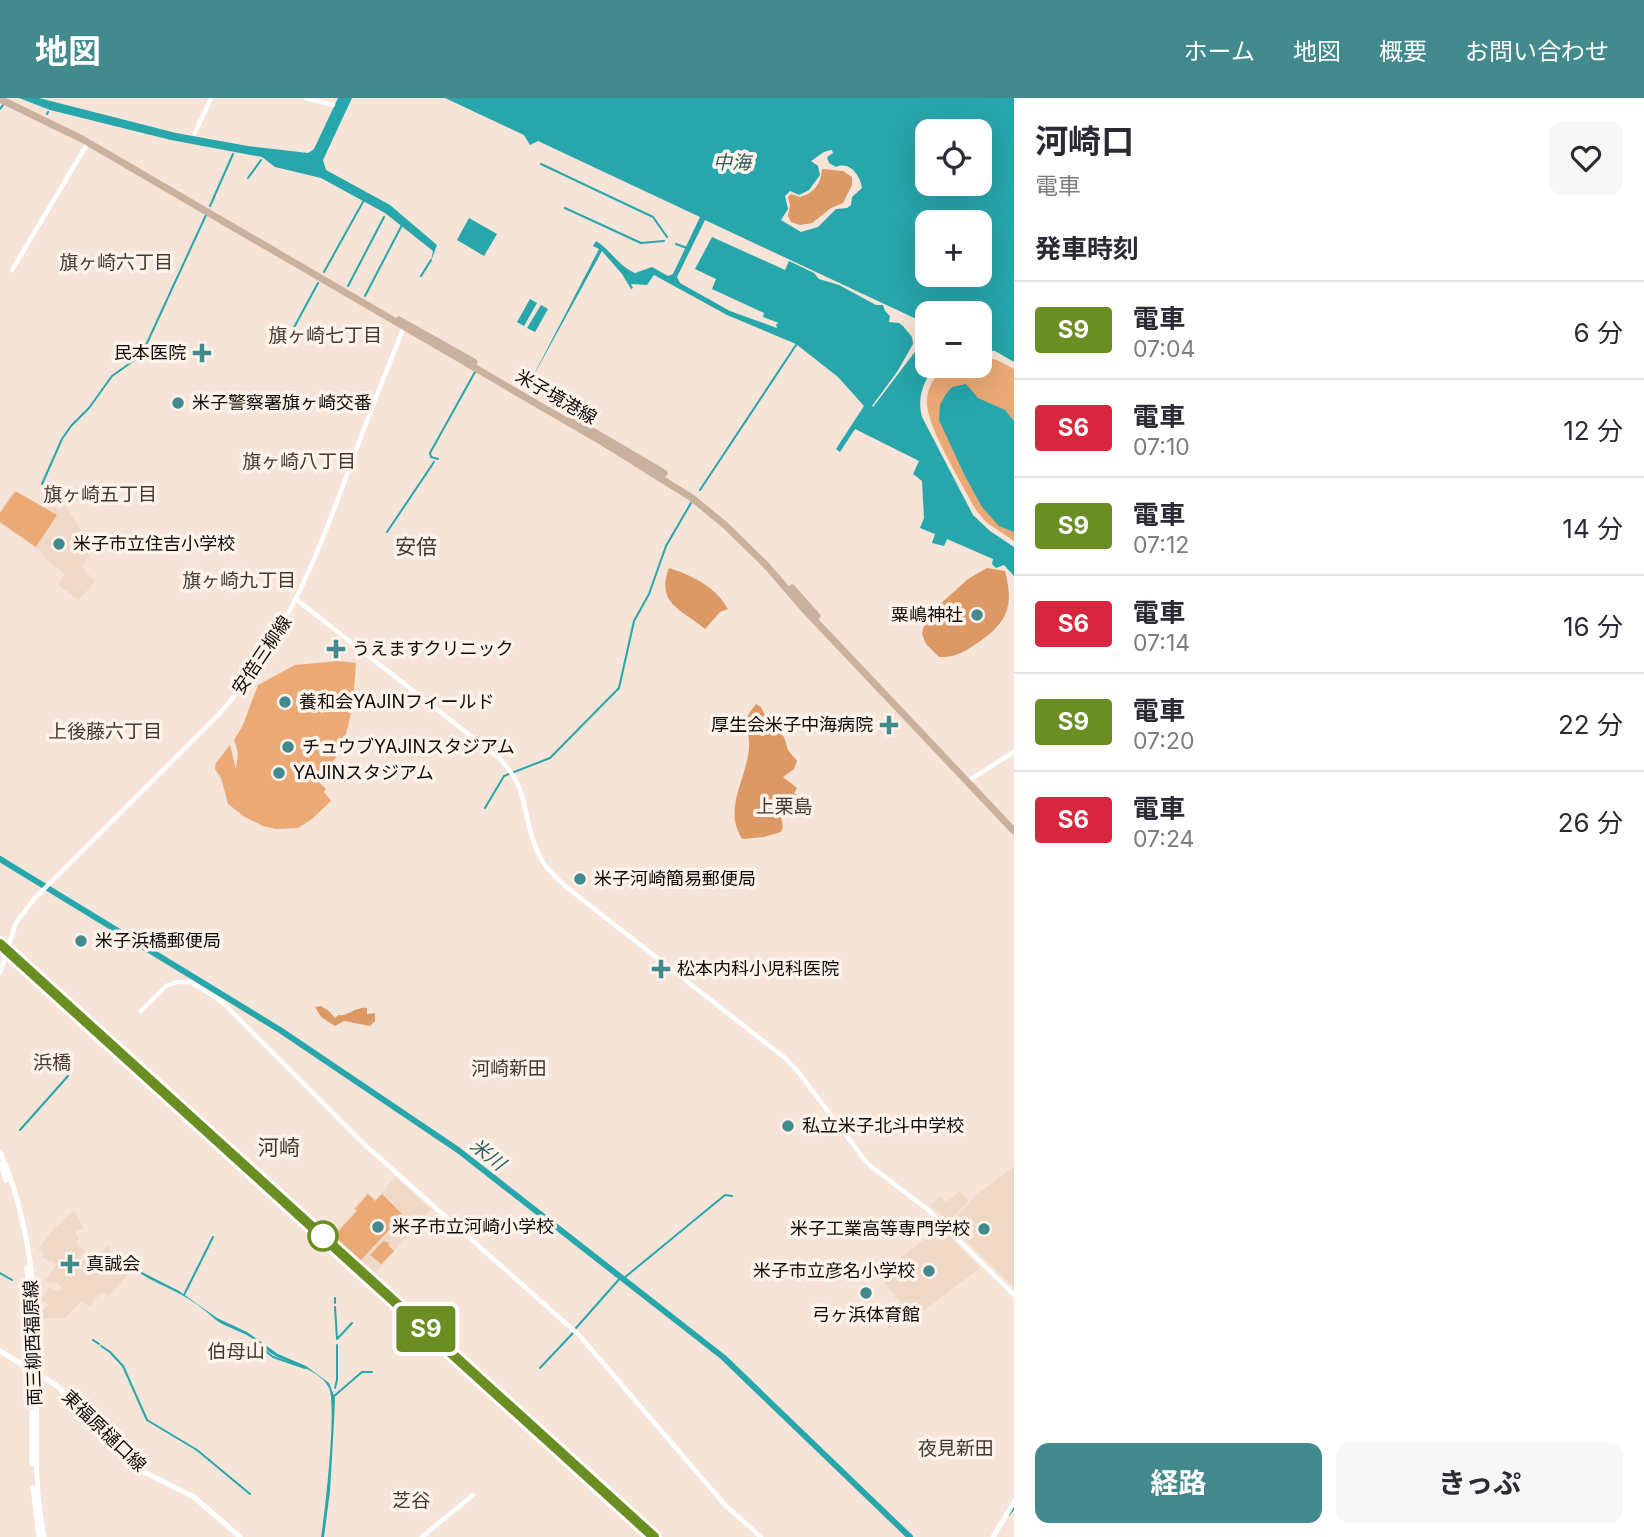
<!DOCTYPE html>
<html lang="ja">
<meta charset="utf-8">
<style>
body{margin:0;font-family:Inter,"Noto Sans JP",sans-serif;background:#f7f7f7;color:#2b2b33;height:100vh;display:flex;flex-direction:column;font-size:26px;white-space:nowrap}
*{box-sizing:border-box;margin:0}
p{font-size:23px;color:#7c7c81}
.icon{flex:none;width:38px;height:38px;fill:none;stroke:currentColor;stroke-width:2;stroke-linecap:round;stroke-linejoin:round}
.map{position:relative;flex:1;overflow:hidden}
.sheet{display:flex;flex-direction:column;background:#fff;width:630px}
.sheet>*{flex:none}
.badge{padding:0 14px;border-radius:5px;font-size:24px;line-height:46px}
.tools{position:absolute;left:915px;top:21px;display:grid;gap:14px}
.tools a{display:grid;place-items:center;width:77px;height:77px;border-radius:14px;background:#fff;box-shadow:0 7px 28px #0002;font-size:35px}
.map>.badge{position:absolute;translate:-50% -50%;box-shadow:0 0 0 4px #fff}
h2{padding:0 21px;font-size:26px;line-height:63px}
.round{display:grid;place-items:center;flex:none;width:74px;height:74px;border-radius:14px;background:#f7f7f7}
.summary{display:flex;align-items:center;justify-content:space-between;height:119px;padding:0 21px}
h1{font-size:33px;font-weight:700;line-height:52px}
.cta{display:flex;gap:14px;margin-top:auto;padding:14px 21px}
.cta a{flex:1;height:80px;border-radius:14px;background:#428a8d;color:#fff;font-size:28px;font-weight:700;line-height:80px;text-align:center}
.cta a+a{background:#f7f7f7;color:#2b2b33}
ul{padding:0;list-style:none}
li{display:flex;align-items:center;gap:21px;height:98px;padding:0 21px;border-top:2px solid #e1e1e2}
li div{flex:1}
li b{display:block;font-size:26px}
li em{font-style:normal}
li .badge{min-width:77px;font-weight:700;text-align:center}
header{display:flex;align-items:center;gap:42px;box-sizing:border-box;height:98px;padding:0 35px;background:#428a8d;color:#fff}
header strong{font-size:33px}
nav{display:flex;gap:38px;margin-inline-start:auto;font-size:24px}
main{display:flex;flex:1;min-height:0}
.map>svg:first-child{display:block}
.built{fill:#f0d8c7}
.green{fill:#eba976}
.forest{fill:#dc9966}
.water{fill:#27a6ab;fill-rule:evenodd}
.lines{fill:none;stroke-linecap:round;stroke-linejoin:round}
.stream{stroke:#27a6ab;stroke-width:2}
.river{stroke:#27a6ab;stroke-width:6}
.tertiary{stroke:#fff;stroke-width:4.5}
.secondary{stroke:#fff;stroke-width:5}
.primary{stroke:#cab19d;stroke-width:7}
.rail{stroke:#3e3631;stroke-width:2}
.line-casing{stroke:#fff;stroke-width:16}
.line{stroke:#6b8e23;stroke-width:10}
.poi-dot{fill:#428a8d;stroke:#fdf3eb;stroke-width:2.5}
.stop-dot{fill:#fff;stroke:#6b8e23;stroke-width:3.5}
.labels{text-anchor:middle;stroke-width:7;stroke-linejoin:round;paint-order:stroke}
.poi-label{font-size:18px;fill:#0f0a06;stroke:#fdf3eb;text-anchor:start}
.street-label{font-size:18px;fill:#0f0a06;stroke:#fdf3eb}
.water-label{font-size:19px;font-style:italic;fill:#2d5f61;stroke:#fdf3eb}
.neighbourhood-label{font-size:19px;fill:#45372d;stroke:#fdf3eb}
.quarter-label{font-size:21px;fill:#45372d;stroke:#fdf3eb}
</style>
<header>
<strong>地図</strong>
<nav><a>ホーム</a><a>地図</a><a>概要</a><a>お問い合わせ</a></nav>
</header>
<main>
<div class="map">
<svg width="1014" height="1439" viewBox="0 0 1014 1439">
<rect width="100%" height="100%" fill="#f5e4d7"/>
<path class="built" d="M14,392L43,409L47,404L60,411L65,406L88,444L89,457L82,469L95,483L79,502L58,487L65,476L44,460V456L36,450L0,426V413Z
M1014,1068V1189L950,1126L977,1096Z
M395,1079L431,1111L373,1178L332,1142L331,1137L355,1113L353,1110L367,1094L376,1101Z
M960,1093L968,1103L949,1123L930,1107L941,1099L946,1104Z
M74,1112L83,1130L75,1134L79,1141L76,1144L85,1153L80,1160L91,1169L108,1146L112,1154L131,1173L109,1198L104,1194L100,1196L90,1208L81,1203L65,1220L39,1221V1218L48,1206L38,1200L37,1196L44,1199L49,1189L58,1194L62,1189L54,1183L52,1186L45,1182L56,1167L52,1163L50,1164L41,1159L44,1156L38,1151L50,1135Z
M941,1129L980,1170L913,1221L878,1176Z"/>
<path class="green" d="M980,258L997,262L1014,271V443L986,424L976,412C964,390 927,328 927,306C926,290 935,278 946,268H980Z
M17,394L57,417L36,449L0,424V415L14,395Z
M338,563L356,565C353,606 351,653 317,682L326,691L324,694L331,703L312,721L298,730L276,731L263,728L245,719L228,706L221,680L215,671L216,665L230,647L236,671L238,655L234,642L242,629L258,587L295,567Z
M368,1096L375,1103L382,1096L403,1117L359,1164L335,1141L334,1138L357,1113L355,1111Z
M383,1143L389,1145L388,1147L394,1153L381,1166L370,1157Z"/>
<path class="forest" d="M822,71L843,73L852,79V87L843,105L831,110L812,125L800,127L791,124L788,118L790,108L788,99L791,96L800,99C815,95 821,85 822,71Z
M669,470C692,477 717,490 728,511L720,514L705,531C683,512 655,506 669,470Z
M987,470L1005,473C1014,507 1008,524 979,544C965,553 956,560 939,559L926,546L922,536L926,519L968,481Z
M756,606L761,609L769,625L784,639L788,652L797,663L794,671L783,679L797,690L794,695L806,703L815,714L795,717L790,704L779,710L783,728L781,734L764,739L742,741C723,711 746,682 749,651C751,627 736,631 756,606Z
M321,908L329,913L335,920L338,917C348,919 356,908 367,910V916L375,915V923L370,928L344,923L335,928L321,919L315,909Z"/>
<path class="water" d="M19,0H39L176,35L248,48L308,55L314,51L338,0H352L323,62L326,72L390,107L437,147L431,163L433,153L385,115L363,103L321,80L275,69L262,59L171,42L50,12Z
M445,0H1014V264L995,253L980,251V215H928L927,226L705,122L677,179L680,185L730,213L777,230L776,226L779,225L763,219L764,215L712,191L716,181L695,171L712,139L785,172L789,163L814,175L819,181L839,187L876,207H883L885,213L890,218L889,224L899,225L903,228L912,239L913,246L897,274L872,308L873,309L927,238L928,268H936C923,283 917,299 922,319L973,417L990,433L1014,449V478L1004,467L996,470L992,466L993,461L947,441L944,448L932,445L935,436L920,430L924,420L922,383L913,376L919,363L855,331L840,354L836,351L864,308L838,279L796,246L727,217L654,177L647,187L631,186L633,190L631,191L622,176L602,153L529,286L597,155L599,151L593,148L596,143C611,152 618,168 635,175L652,169L668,178L673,176L700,119L538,43L530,47L524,37ZM928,33H980V86H928ZM832,52L833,55L827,59L829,65L836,69C849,63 860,76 862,90L852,99L851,107L847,110L836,111L818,129L801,134L781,122L788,111L785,98L790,93L799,97L809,92L820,77L818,68L811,63C818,59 822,53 832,52ZM928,124H980V177H928Z
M469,120L497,136L484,158L457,142Z
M530,201L537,205L524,228L517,224Z
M541,207L548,211L535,234L527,230Z
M966,286L978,300L1005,312L1014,323V434L999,428L982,409L964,376L939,322L940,307L946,296L952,289Z
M132,1169L179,1193L217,1220L247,1234L278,1256L306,1268L329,1285L335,1300L334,1324L330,1393L324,1439H321C325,1416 337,1307 329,1290C321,1273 296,1267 280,1260C269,1256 260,1245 250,1239C239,1232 225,1229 216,1222C208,1215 198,1206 187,1200C173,1191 141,1179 132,1169Z"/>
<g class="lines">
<path class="stream" d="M0,11L3,7
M47,16L48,14
M541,66L653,119L667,139
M248,80L261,62
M210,108L233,56
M565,110L641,145L664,143
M676,146L687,150
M324,174L364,102
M421,178L431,162
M348,188L384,119
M365,198L402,127
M291,235L318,185
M438,361L431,359L430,355L475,274
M42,386L62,341L71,328L89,310L112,278L136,261L147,245L206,117
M700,392L798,244
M387,434L434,364
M485,710L504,678L550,660L619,590L634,523L649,496L666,448L691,405
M20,1032L68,978
M0,1175L12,1182
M624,1180L725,1097L732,1098
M184,1197L213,1139
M335,1200V1205
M335,1209L337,1241
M576,1230L622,1178
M338,1240L352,1225
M93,1242L99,1246
M255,1245L273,1259L305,1270
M101,1248L110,1254L123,1268L147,1322L197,1352L250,1396
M540,1270L573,1235
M335,1290L337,1282V1247
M333,1299L362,1274H372
M1009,1417L1014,1410"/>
<path class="river" d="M0,761L280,932L458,1052L723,1259L910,1439"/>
<path class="tertiary" d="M306,0L333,7
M195,35L211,0
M12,172L89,43
M297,502L499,660C531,692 521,719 538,755C546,772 560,784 574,795L785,960L799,975L868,1066L927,1111L1014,1197
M971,681L1014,654
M0,875L16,825L34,801L219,616C289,538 318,454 354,358C369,315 387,272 404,229
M141,913L166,888L177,884H191L221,903L365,1047L579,1237L725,1407L761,1439
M422,1439L473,1397"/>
<path class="secondary" d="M0,1054C30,1122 37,1201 37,1274C37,1330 33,1384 44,1439
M0,1066L6,1082
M27,1170L34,1247
M0,1253L56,1287L109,1337L140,1372L194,1399L240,1439
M32,1366V1313
M33,1390L39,1439
M993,1439L1014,1404"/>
<path class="primary" d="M0,1L82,41L604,345L692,400L725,427L766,467L804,511L1014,733
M399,222L474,264
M572,321L664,375
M792,490L817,518"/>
<path class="rail" d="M0,846L654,1439"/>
</g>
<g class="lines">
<g class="line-casing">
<path id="line" d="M0,846L654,1439"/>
</g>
<use href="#line" class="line"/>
</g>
<g class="poi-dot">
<path d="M198.5 244.5h7v7h7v7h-7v7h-7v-7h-7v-7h7z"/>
<circle cx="178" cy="305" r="7"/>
<circle cx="59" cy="446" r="7"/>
<circle cx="977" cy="517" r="7"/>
<path d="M332.5 540.5h7v7h7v7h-7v7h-7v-7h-7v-7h7z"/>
<circle cx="285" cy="604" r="7"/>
<path d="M885.5 616.5h7v7h7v7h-7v7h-7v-7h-7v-7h7z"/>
<circle cx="288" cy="649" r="7"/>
<circle cx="279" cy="675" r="7"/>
<circle cx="580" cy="781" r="7"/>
<circle cx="81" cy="843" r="7"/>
<path d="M657.5 860.5h7v7h7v7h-7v7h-7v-7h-7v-7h7z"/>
<circle cx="788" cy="1028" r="7"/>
<circle cx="378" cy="1129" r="7"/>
<circle cx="984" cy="1131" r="7"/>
<path d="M66.5 1155.5h7v7h7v7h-7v7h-7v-7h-7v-7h7z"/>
<circle cx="929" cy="1173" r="7"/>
<circle cx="866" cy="1195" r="7"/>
</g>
<circle class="stop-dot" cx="323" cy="1138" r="14"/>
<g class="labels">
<g class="poi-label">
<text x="186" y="261" text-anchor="end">民本医院</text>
<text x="192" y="311">米子警察署旗ヶ崎交番</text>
<text x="73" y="452">米子市立住吉小学校</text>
<text x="963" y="523" text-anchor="end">粟嶋神社</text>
<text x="352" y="557">うえますクリニック</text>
<text x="299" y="610">養和会YAJINフィールド</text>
<text x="873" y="633" text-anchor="end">厚生会米子中海病院</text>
<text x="302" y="655">チュウブYAJINスタジアム</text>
<text x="293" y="681">YAJINスタジアム</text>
<text x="594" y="787">米子河崎簡易郵便局</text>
<text x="95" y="849">米子浜橋郵便局</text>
<text x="677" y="877">松本内科小児科医院</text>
<text x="802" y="1034">私立米子北斗中学校</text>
<text x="392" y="1135">米子市立河崎小学校</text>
<text x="970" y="1137" text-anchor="end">米子工業高等専門学校</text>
<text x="86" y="1172">真誠会</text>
<text x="915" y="1179" text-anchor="end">米子市立彦名小学校</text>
<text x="866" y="1223" text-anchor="middle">弓ヶ浜体育館</text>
</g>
<g class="street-label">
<text transform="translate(556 299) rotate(30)" y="6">米子境港線</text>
<text transform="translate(262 557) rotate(-56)" y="6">安倍三柳線</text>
<text transform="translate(33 1245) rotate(-92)" y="6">両三柳西福原線</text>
<text transform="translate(104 1333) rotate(44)" y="6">東福原樋口線</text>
</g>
<g class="water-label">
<text x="732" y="71">中海</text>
<text transform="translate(488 1056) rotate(38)" y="7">米川</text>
</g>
<g class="neighbourhood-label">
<text x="116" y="171">旗ヶ崎六丁目</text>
<text x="325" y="244">旗ヶ崎七丁目</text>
<text x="299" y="370">旗ヶ崎八丁目</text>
<text x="100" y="403">旗ヶ崎五丁目</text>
<text x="239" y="489">旗ヶ崎九丁目</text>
<text x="105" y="640">上後藤六丁目</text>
<text x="784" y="715">上栗島</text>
<text x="52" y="971">浜橋</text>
<text x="509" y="977">河崎新田</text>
<text x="236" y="1260">伯母山</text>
<text x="956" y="1357">夜見新田</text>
<text x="411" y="1409">芝谷</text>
</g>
<g class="quarter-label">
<text x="416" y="456">安倍</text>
<text x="279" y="1057">河崎</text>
</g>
</g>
</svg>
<div class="tools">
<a><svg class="icon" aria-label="locate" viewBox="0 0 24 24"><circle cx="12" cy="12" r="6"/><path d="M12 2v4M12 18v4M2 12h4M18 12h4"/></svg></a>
<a>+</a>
<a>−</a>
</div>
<b class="badge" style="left:426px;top:1231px;background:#6b8e23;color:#fff">S9</b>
</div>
<section class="sheet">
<div class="summary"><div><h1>河崎口</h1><p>電車</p></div><a class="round"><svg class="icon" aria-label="heart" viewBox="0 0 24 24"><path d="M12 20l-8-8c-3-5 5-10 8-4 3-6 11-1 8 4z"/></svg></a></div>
<h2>発車時刻</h2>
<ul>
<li><span class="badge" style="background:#6b8e23;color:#fff">S9</span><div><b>電車</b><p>07:04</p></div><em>6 分</em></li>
<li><span class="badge" style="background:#d7263d;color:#fff">S6</span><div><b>電車</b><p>07:10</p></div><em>12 分</em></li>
<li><span class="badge" style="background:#6b8e23;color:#fff">S9</span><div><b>電車</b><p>07:12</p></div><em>14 分</em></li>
<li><span class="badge" style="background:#d7263d;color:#fff">S6</span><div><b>電車</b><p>07:14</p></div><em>16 分</em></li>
<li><span class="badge" style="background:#6b8e23;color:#fff">S9</span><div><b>電車</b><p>07:20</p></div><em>22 分</em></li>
<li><span class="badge" style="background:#d7263d;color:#fff">S6</span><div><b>電車</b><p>07:24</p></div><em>26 分</em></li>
</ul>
<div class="cta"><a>経路</a><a>きっぷ</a></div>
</section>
</main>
